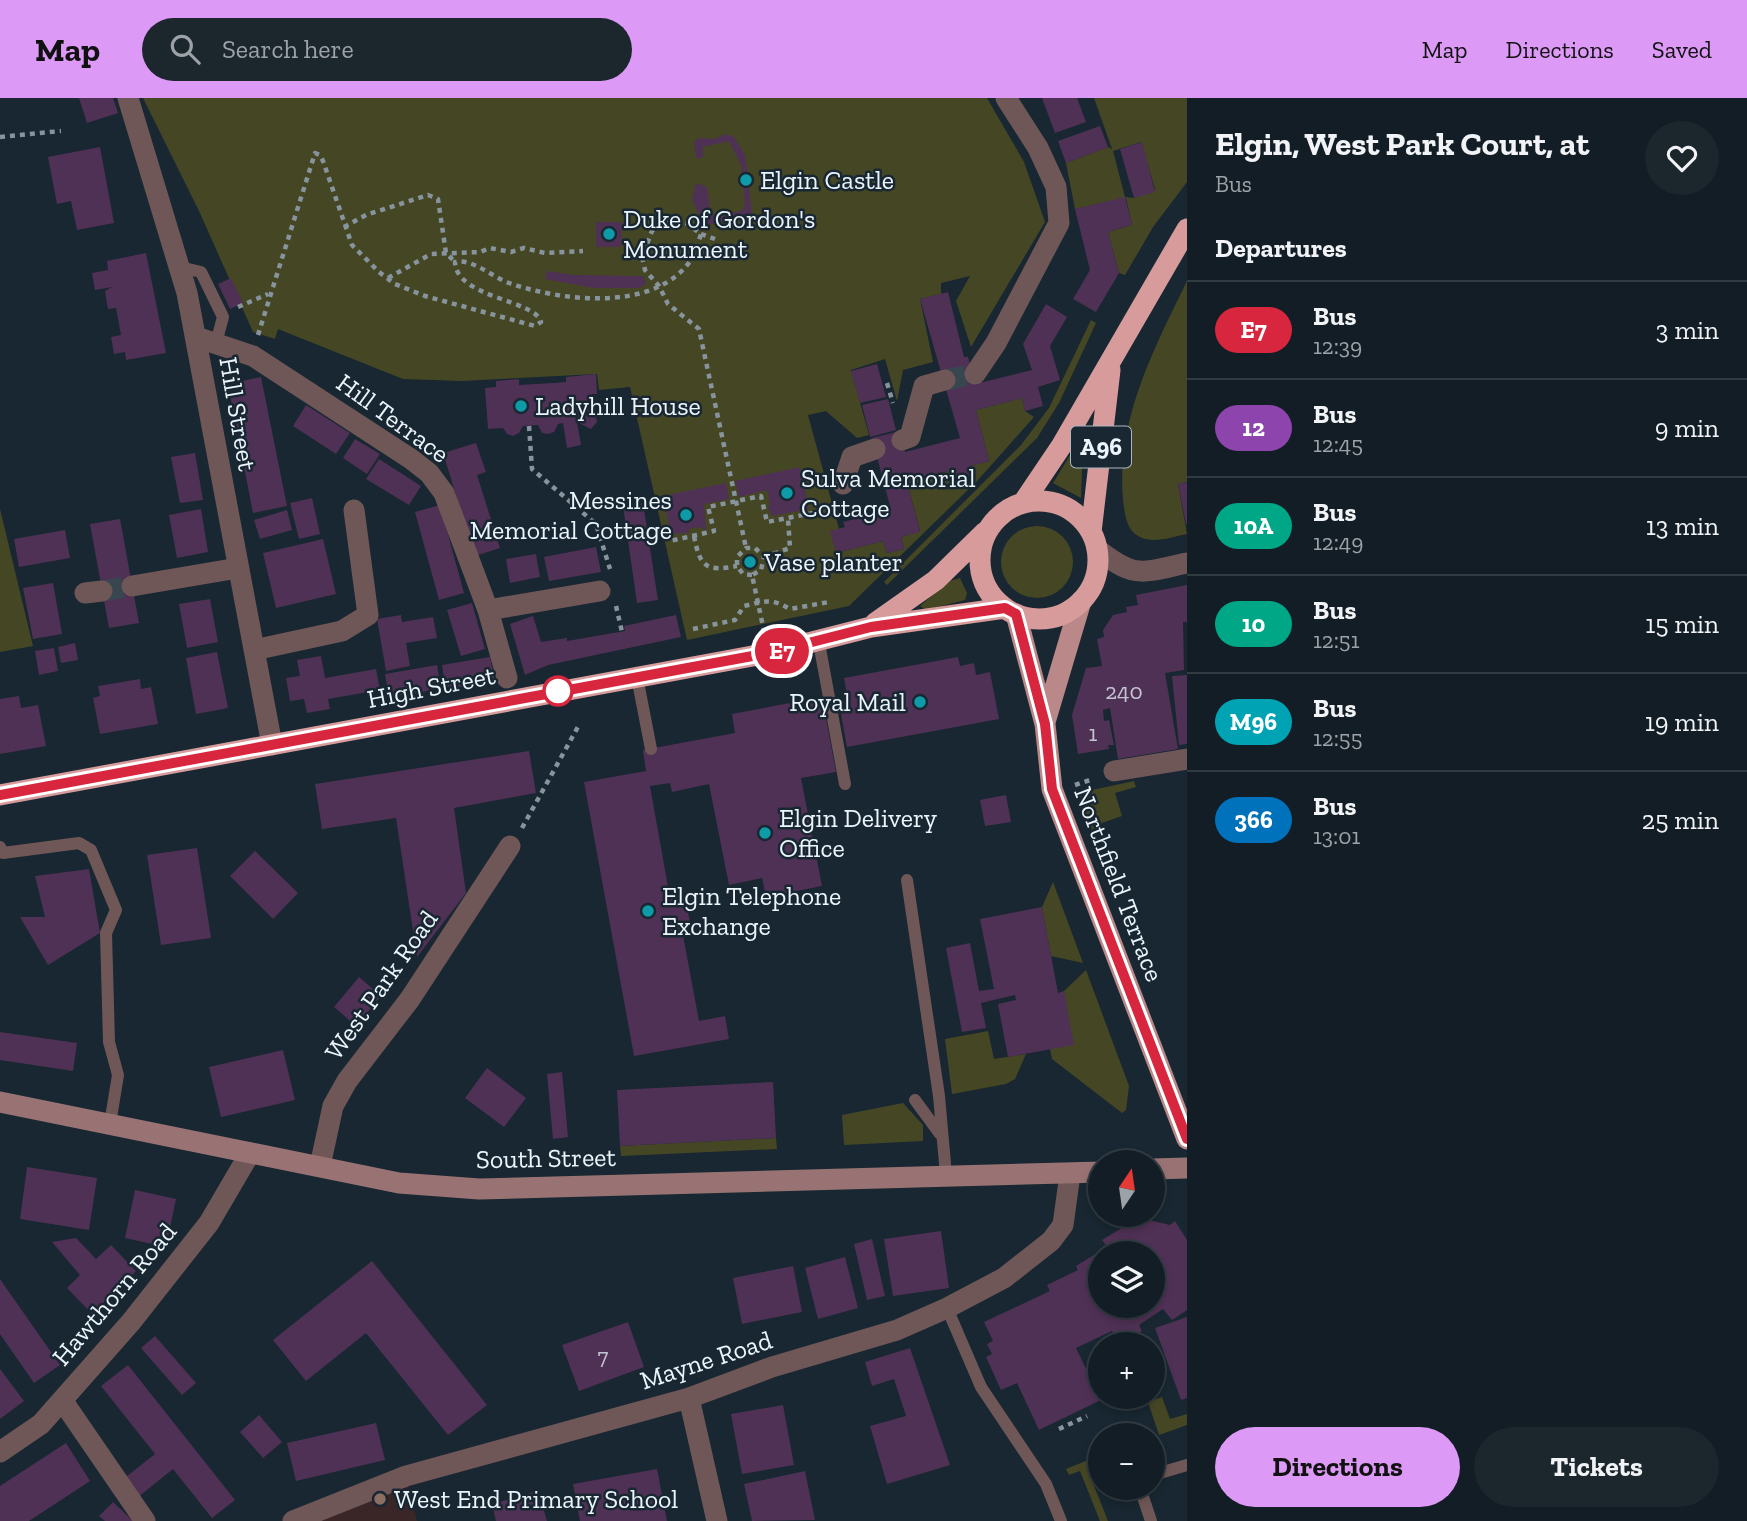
<!DOCTYPE html>
<meta charset="utf-8">
<style>
body{margin:0;font-family:"Zilla Slab",serif;background:#1b262d;color:#f1f3f6;height:100vh;display:flex;flex-direction:column;font-size:26px;white-space:nowrap}
*{box-sizing:border-box;margin:0}
p{font-size:23px;color:#9ca2a7}
.icon{flex:none;width:38px;height:38px;fill:none;stroke:currentColor;stroke-width:2;stroke-linecap:round;stroke-linejoin:round}
.map{position:relative;flex:1;overflow:hidden}
.drawer{display:flex;flex-direction:column;background:#121d25;width:560px}
.drawer>*{flex:none}
.badge{padding:0 14px;border-radius:23px;font-size:24px;line-height:46px}
.needle{width:46px;rotate:13deg}
.controls{position:absolute;left:1088px;top:1052px;display:grid;gap:14px}
.controls a{display:grid;place-items:center;width:77px;height:77px;border-radius:50%;background:#121d25;box-shadow:0 4px 10px #0003,0 0 0 2px #313b42;font-size:35px}
.map>.badge{position:absolute;translate:-50% -50%;box-shadow:0 0 0 4px #fff}
h2{padding:0 28px;font-size:26px;line-height:63px}
.round{display:grid;place-items:center;flex:none;width:74px;height:74px;border-radius:37px;background:#1b262d}
.overview{display:flex;align-items:center;justify-content:space-between;height:119px;padding:0 28px}
h1{font-size:33px;font-weight:700;line-height:52px}
.action{display:flex;gap:14px;margin-top:auto;padding:14px 28px}
.action a{flex:1;height:80px;border-radius:42px;background:#dc99f5;color:#111;font-size:28px;font-weight:700;line-height:80px;text-align:center}
.action a+a{background:#1b262d;color:#f1f3f6}
ul{padding:0;list-style:none}
li{display:flex;align-items:center;gap:21px;height:98px;padding:0 28px;border-top:2px solid #313b42}
li div{flex:1}
li b{display:block;font-size:26px}
li em{font-style:normal}
li .badge{min-width:77px;font-weight:700;text-align:center}
header{display:flex;align-items:center;gap:42px;box-sizing:border-box;height:98px;padding:0 35px;background:#dc99f5;color:#111}
header strong{font-size:33px}
nav{display:flex;gap:38px;margin-inline-start:auto;font-size:24px}
.search{width:490px;height:63px;background:#1b262d;display:flex;align-items:center;gap:18px;box-sizing:border-box;padding:0 24px;border-radius:38px;color:#9ca2a7;font-size:26px}
main{display:flex;flex:1;min-height:0}
.map>svg:first-child{display:block}
.education{fill:#3a2627}
.green{fill:#454724;fill-rule:evenodd}
.building{fill:#4f3155;fill-rule:evenodd}
.lines{fill:none;stroke-linecap:round;stroke-linejoin:round}
.street-tunnel{stroke:#384650;stroke-width:21;stroke-dasharray:21 10;stroke-linecap:butt}
.path{stroke:#88949d;stroke-width:4.5;stroke-dasharray:5 5;stroke-linecap:butt}
.lane{stroke:#6f5757;stroke-width:12}
.street{stroke:#6f5757;stroke-width:21}
.secondary{stroke:#997373;stroke-width:21}
.primary{stroke:#ba8888;stroke-width:21}
.highway{stroke:#d79b9c;stroke-width:21}
.line-casing{stroke:#fff;stroke-width:16}
.line{stroke:#d7263d;stroke-width:10}
.culture-dot{fill:#0f9aa8;stroke:#182731;stroke-width:2.5}
.stop-dot{fill:#fff;stroke:#d7263d;stroke-width:3.5}
.education-dot{fill:#8d6e63;stroke:#182731;stroke-width:2.5}
.labels{text-anchor:middle;stroke-width:5;stroke-linejoin:round;paint-order:stroke}
.number-label{font-size:23px;fill:#c5c4d3}
.shield{fill:#182731;stroke:#acb7c0;stroke-width:2}
.shield-label{font-size:24px;font-weight:bold;fill:#ecf5fd}
.poi-label{font-size:26px;fill:#ecf5fd;stroke:#182731;text-anchor:start}
.street-label{font-size:26px;fill:#ecf5fd;stroke:#182731}
</style>
<header>
<strong>Map</strong>
<div class="search"><svg class="icon" aria-label="search" viewBox="0 0 24 24"><circle cx="10" cy="10" r="6"/><path d="M15 15l6 6"/></svg>Search here</div>
<nav><a>Map</a><a>Directions</a><a>Saved</a></nav>
</header>
<main>
<div class="map">
<svg width="1187" height="1423" viewBox="0 0 1187 1423">
<rect width="100%" height="100%" fill="#182731"/>
<path class="education" d="M406,1378L417,1423H293Z"/>
<path class="green" d="M143,0H987L1024,64L1045,124L971,249L956,203L970,178L941,185V196L920,201L933,264L903,272L897,303L885,261L851,272L869,337L857,340L826,313L808,317L839,431L836,455L883,443L887,455L904,451L901,439L920,433L907,384L952,372L956,384L973,380L970,368L989,363L976,312L1022,300L1025,313L1034,319L978,382L849,508L687,542L630,289L599,292L597,276L462,283L403,281L278,231L275,241L253,234L199,113Z
M1094,0H1187V84L1153,129L1125,177L1119,175L1108,134L1132,127L1126,100L1075,111L1066,65L1108,49L1112,51ZM1141,44L1155,91L1134,100L1125,99L1113,53Z
M1187,183V384L1178,386L1187,436C1172,439 1154,446 1140,439C1126,433 1125,416 1123,402C1116,322 1153,253 1187,183Z
M1091,222L1096,225L1059,305L1037,340L887,487L884,484L1021,347L1049,310Z
M1083,336V343L1081,400L1053,385Z
M0,411L33,548L0,554Z
M1001 464a36 36 0 1 1 72 0a36 36 0 1 1-72 0Z
M960,480L967,495L965,502L926,512L920,508L949,483Z
M1134,683L1136,689L1115,695L1122,718L1102,725L1092,734L1078,695Z
M1053,784L1083,865L1051,858L1042,809Z
M1086,872L1129,988L1126,1012L1122,1015L1052,961L1050,951L1064,893Z
M988,933L994,961L1026,956L1015,981L1006,986L952,996L945,941Z
M903,1005L923,1027V1043L844,1047L842,1017Z
M776,1040L777,1051L621,1058L620,1048Z
M1162,1299L1170,1321L1187,1316V1327L1159,1337L1148,1304Z
M1098,1358L1101,1364L1087,1370L1108,1423H1100L1080,1373L1069,1377L1066,1371Z"/>
<path class="building" d="M79,0H113L118,15L87,25Z
M1042,0H1077L1086,24L1055,35Z
M1100,28L1108,49L1066,65L1058,43Z
M725,36L734,39L745,57L752,115L746,121L703,127L692,101L696,85L707,89L710,111L715,120L743,112L745,105L741,67L729,43L703,49V60H696L694,44L699,40L715,41Z
M1142,44L1155,94L1134,100L1120,51Z
M100,49L114,125L77,132L71,103L57,106L48,59Z
M1125,99L1132,127L1108,134L1119,175L1096,214L1073,201L1090,172L1075,111Z
M596,124H622L621,149H596Z
M146,155L166,255L126,262L125,254L114,256L111,239L121,237L116,210L108,211L105,193L112,189L95,192L92,175L108,172L107,163Z
M547,173L573,177L642,178L646,183L644,188L637,190H594L545,181Z
M231,180L243,205L230,211L218,186Z
M948,194L964,259H968L975,286L1032,272L1023,246L1046,206L1067,219L1050,248L1060,282L1038,289L1043,308L1025,313L1022,300L976,312L989,363L970,368L973,380L955,384L952,372L907,384L920,434L901,439L904,451L887,455L883,443L836,455L830,433L845,429L843,424L891,412L872,340L900,333L905,354L960,340L920,201Z
M877,266L886,299L860,305L851,273Z
M596,276L597,296H592L597,324L591,331L577,324L581,347L567,350L563,325L558,326L554,334L548,336L542,335L538,327L523,328L519,335L513,338L507,336L503,330L488,331L485,290L496,289V283L519,281V287L554,285L566,284V279Z
M261,279L287,408L253,415L228,286Z
M888,301L896,332L870,339L862,307Z
M306,307L350,335L336,356L293,328Z
M355,341L380,356L367,376L343,360Z
M476,345L486,374L477,377L500,450L475,458L443,355Z
M195,355L203,402L180,405L171,359Z
M379,361L421,388L409,407L366,381Z
M800,369L809,411L772,418L768,410L770,406L767,392L739,399L735,383Z
M1187,384V426H1186L1178,386Z
M726,385L729,401L704,406L706,432L699,429L689,431V435L671,436L663,398Z
M312,400L320,436L299,441L290,405Z
M643,405L658,502L637,505L623,408Z
M440,407L464,495L439,502L415,414Z
M201,411L208,454L177,460L169,417Z
M287,412L292,432L260,441L254,422Z
M120,421L139,525L109,530L90,426Z
M65,432L70,460L19,469L14,441Z
M323,441L336,496L276,510L263,455Z
M596,449L601,474L549,483L544,459Z
M536,456L540,479L510,485L506,461Z
M53,485L62,536L33,541L23,490Z
M1187,487V524H1183L1184,572L1165,575L1178,651L1118,661L1110,610L1103,612L1104,623L1109,622L1114,647H1108L1109,651L1078,656L1072,617L1086,570L1102,568L1097,541L1104,539L1103,532L1113,517L1127,514L1126,509L1138,507L1136,497Z
M210,501L218,544L187,550L179,506Z
M472,505L485,551L461,558L447,512Z
M401,517L402,524L433,519L437,540L406,545L410,568L386,573L377,521Z
M676,517L681,539L548,567L525,577L510,526L533,518L541,544L567,540V543L625,533L624,528Z
M75,545L78,562L61,565L58,549Z
M54,550L58,573L39,577L35,553Z
M217,554L228,610L196,616L186,560Z
M321,558L325,580L376,571L380,592L328,601L330,611L307,615L304,601L290,603L286,580L300,578L297,562Z
M490,559L495,584L446,592L442,567Z
M958,559L960,568L974,565L976,577L990,574L999,621L847,649L839,605L848,603L844,580Z
M437,567L441,591L389,599L385,576Z
M1187,577V646L1179,647L1172,578Z
M140,581L141,591L151,589L158,626L100,636L93,600L100,598L98,588Z
M19,598L21,610L38,607L46,648L0,656V601Z
M822,599L836,674L801,680L822,788L766,799L762,780L729,787L709,686L672,694L670,685L650,688L670,800L685,797L691,830L682,832L699,923L725,918L729,941L634,958L584,684L646,673L643,652L735,635L732,616Z
M529,653L536,695L454,710L466,795L417,859L396,720L322,731L315,686Z
M1006,697L1011,724L985,728L980,702Z
M197,750L211,840L161,847L147,757Z
M255,753L298,795L273,821L230,778Z
M89,771L100,835L48,867L20,819H45L35,778Z
M1042,809L1058,895L1064,893L1074,947L1008,959L998,906L1016,902L1015,897L981,905L986,930L962,934L946,850L970,845L979,893L994,891L980,821Z
M359,879L381,898L356,928L334,909Z
M0,934L77,945L73,973L0,962Z
M283,952L295,1002L221,1019L209,969Z
M487,970L526,1000L504,1029L465,1000Z
M562,974L568,1039L553,1041L547,976Z
M773,984L776,1040L620,1048L617,992Z
M27,1069L97,1080L89,1132L20,1121Z
M135,1092L176,1101L166,1149L125,1140Z
M1145,1116L1149,1122L1170,1127L1175,1123L1187,1142V1212L1172,1222L1163,1211L1139,1227L1142,1233L1119,1245L1112,1233L1076,1250L1101,1302L1039,1332L1017,1285L1001,1292L986,1259L992,1256L987,1246L993,1243L984,1224L1050,1193L1047,1187L1078,1172L1076,1168L1107,1149L1102,1142ZM1101,1155H1153V1208H1101Z
M941,1133L949,1190L893,1198L884,1141Z
M76,1140L96,1161L111,1147L136,1173L92,1216L67,1190L80,1177L52,1144Z
M872,1141L885,1198L867,1202L854,1146Z
M845,1159L858,1210L818,1221L805,1170Z
M372,1163L487,1307L448,1337L366,1235L306,1283L273,1242Z
M793,1168L802,1214L742,1226L733,1180Z
M0,1181L60,1267L34,1285L0,1236Z
M1187,1219V1300L1181,1302L1155,1230Z
M628,1224L644,1269L579,1293L562,1247Z
M155,1238L196,1285L182,1297L141,1250Z
M910,1250L950,1367L887,1386L870,1328L906,1318L894,1281L872,1288L865,1264Z
M128,1267L235,1402L212,1420L173,1371L137,1400L122,1382L155,1356L101,1288Z
M0,1271L24,1303L0,1321Z
M783,1307L794,1367L742,1376L731,1316Z
M259,1317L282,1344L263,1360L240,1334Z
M376,1325L385,1362L296,1383L287,1345Z
M66,1345L90,1383L29,1423H0V1388Z
M657,1371L667,1423H580L573,1386Z
M805,1373L815,1422L752,1423L744,1386Z
M538,1393L547,1423H496L492,1406Z
M113,1404L133,1423H105L99,1418Z"/>
<g class="lines">
<path class="street-tunnel" d="M945,282L975,276
M102,493L132,488"/>
<path class="path" d="M0,39L61,33
M344,129L366,117L428,97L438,101L446,155L455,164
M701,136L715,141
M388,180L431,156L480,154L490,150L511,154L524,150L545,155L583,153
M238,209L268,196
M258,237L315,55L320,57L323,63L352,147L379,174L395,186L425,198L535,228L541,224C536,202 456,200 455,164C472,160 492,179 509,185C561,203 650,214 688,166C695,158 698,145 701,136L686,125L664,123L652,133L642,159L645,172L659,188L668,206L699,231L746,450
M887,285L893,305
M529,328L532,371L596,426L610,471
M668,436L670,443L714,433L708,409L761,398L767,424L813,415
M694,438C700,469 706,474 737,468
M764,459L790,450L788,420
M752,477L743,476L737,468V459L746,450H755L764,459L761,472L752,477L764,533
M616,508L622,534
M693,531L735,522L744,508C765,503 771,500 790,511L829,504
M1075,687L1093,681
M522,730L579,627
M1059,1331L1087,1318"/>
<path class="lane" d="M180,169L201,174L223,219L216,245
M819,545L845,686
M637,579L651,651
M0,749L3,755L79,745L91,752L116,812L106,835L109,944L118,977L110,1026
M907,782L939,998L946,1077
M915,1002L940,1036
M947,1210L981,1289L1046,1386L1061,1423
M1153,1377L1187,1367
M1140,1390L1151,1423"/>
<path class="street" d="M128,0L187,195L272,647
M196,239L253,258L411,361L429,375L444,395L488,512L507,580
M975,276L996,245L1059,125L1056,89L1038,50L1006,0
M902,342L910,339L924,288L945,282
M843,386L852,359L875,351
M1097,451C1135,481 1141,475 1187,465
M132,488L238,470
M85,495L102,493
M488,512L600,493
M254,552L342,533L368,517L354,412
M1114,673L1187,661
M320,1068L333,1008L347,983L410,901L510,748
M689,1300L717,1423
M62,1302L145,1423
M0,1354L41,1326L131,1224L209,1125L250,1055
M293,1423L406,1378L689,1300L772,1269L897,1232L947,1210L1004,1180L1051,1143L1063,1127L1070,1076"/>
<path class="secondary" d="M0,1004L399,1085L479,1091L1101,1074
M1153,1071L1187,1070"/>
<path class="primary" d="M1016,516L1045,626L1052,691L1187,1041
M1045,624L1081,503"/>
<path class="highway" d="M980 462a59 59 0 1 1 118 0a59 59 0 1 1-118 0Z
M1023,405L1062,347L1187,131
M1091,434L1110,272
M875,525L936,482L985,434
M0,697L769,555L871,529L1005,510"/>
</g>
<g class="lines">
<g class="line-casing">
<path id="line" d="M0,697L769,555L871,529L1005,510L1016,516L1045,626L1052,691L1187,1041"/>
</g>
<use href="#line" class="line"/>
</g>
<g class="culture-dot">
<circle cx="746" cy="82" r="7"/>
<circle cx="609" cy="136" r="7"/>
<circle cx="521" cy="308" r="7"/>
<circle cx="787" cy="395" r="7"/>
<circle cx="686" cy="417" r="7"/>
<circle cx="750" cy="464" r="7"/>
<circle cx="920" cy="604" r="7"/>
<circle cx="765" cy="735" r="7"/>
<circle cx="648" cy="813" r="7"/>
</g>
<circle class="stop-dot" cx="558" cy="593" r="14"/>
<circle class="education-dot" cx="380" cy="1401" r="7"/>
<g class="labels">
<g class="number-label">
<text x="1124" y="601">240</text>
<text x="1093" y="643">1</text>
<text x="603" y="1266">7</text>
</g>
<rect class="shield" x="1071" y="328.5" width="60" height="41" rx="5"/>
<g class="shield-label">
<text x="1101" y="357">A96</text>
</g>
<g class="poi-label">
<text x="760" y="91">Elgin Castle</text>
<text x="623" y="130">Duke of Gordon's<tspan x="623" dy="30">Monument</tspan></text>
<text x="535" y="317">Ladyhill House</text>
<text x="801" y="389">Sulva Memorial<tspan x="801" dy="30">Cottage</tspan></text>
<text x="672" y="411" text-anchor="end">Messines<tspan x="672" dy="30">Memorial Cottage</tspan></text>
<text x="764" y="473">Vase planter</text>
<text x="906" y="613" text-anchor="end">Royal Mail</text>
<text x="779" y="729">Elgin Delivery<tspan x="779" dy="30">Office</tspan></text>
<text x="662" y="807">Elgin Telephone<tspan x="662" dy="30">Exchange</tspan></text>
<text x="394" y="1410">West End Primary School</text>
</g>
<g class="street-label">
<text transform="translate(238 316) rotate(80)" y="9">Hill Street</text>
<text transform="translate(393 320) rotate(36)" y="9">Hill Terrace</text>
<text transform="translate(431 589) rotate(-11)" y="9">High Street</text>
<text transform="translate(1119 786) rotate(69)" y="9">Northfield Terrace</text>
<text transform="translate(381 887) rotate(-55)" y="9">West Park Road</text>
<text transform="translate(546 1060) rotate(-1)" y="9">South Street</text>
<text transform="translate(114 1196) rotate(-50)" y="9">Hawthorn Road</text>
<text transform="translate(706 1262) rotate(-18)" y="9">Mayne Road</text>
</g>
</g>
</svg>
<div class="controls">
<a><svg class="needle" viewBox="-14 -14 28 28"><path d="M0-13l5 13h-10z" fill="#e53935"/><path d="M0 13l5-13h-10z" fill="#9ca2a7"/></svg></a>
<a><svg class="icon" aria-label="layers" viewBox="0 0 24 24"><path d="M12 4l9 5-9 5-9-5zM3 14l9 5 9-5"/></svg></a>
<a>+</a>
<a>−</a>
</div>
<b class="badge" style="left:782px;top:553px;background:#d7263d;color:#fff">E7</b>
</div>
<section class="drawer">
<div class="overview"><div><h1>Elgin, West Park Court, at</h1><p>Bus</p></div><a class="round"><svg class="icon" aria-label="heart" viewBox="0 0 24 24"><path d="M12 20l-8-8c-3-5 5-10 8-4 3-6 11-1 8 4z"/></svg></a></div>
<h2>Departures</h2>
<ul>
<li><span class="badge" style="background:#d7263d;color:#fff">E7</span><div><b>Bus</b><p>12:39</p></div><em>3 min</em></li>
<li><span class="badge" style="background:#8e44ad;color:#fff">12</span><div><b>Bus</b><p>12:45</p></div><em>9 min</em></li>
<li><span class="badge" style="background:#00a786;color:#fff">10A</span><div><b>Bus</b><p>12:49</p></div><em>13 min</em></li>
<li><span class="badge" style="background:#00a786;color:#fff">10</span><div><b>Bus</b><p>12:51</p></div><em>15 min</em></li>
<li><span class="badge" style="background:#00a3b4;color:#fff">M96</span><div><b>Bus</b><p>12:55</p></div><em>19 min</em></li>
<li><span class="badge" style="background:#0072bc;color:#fff">366</span><div><b>Bus</b><p>13:01</p></div><em>25 min</em></li>
</ul>
<div class="action"><a>Directions</a><a>Tickets</a></div>
</section>
</main>
